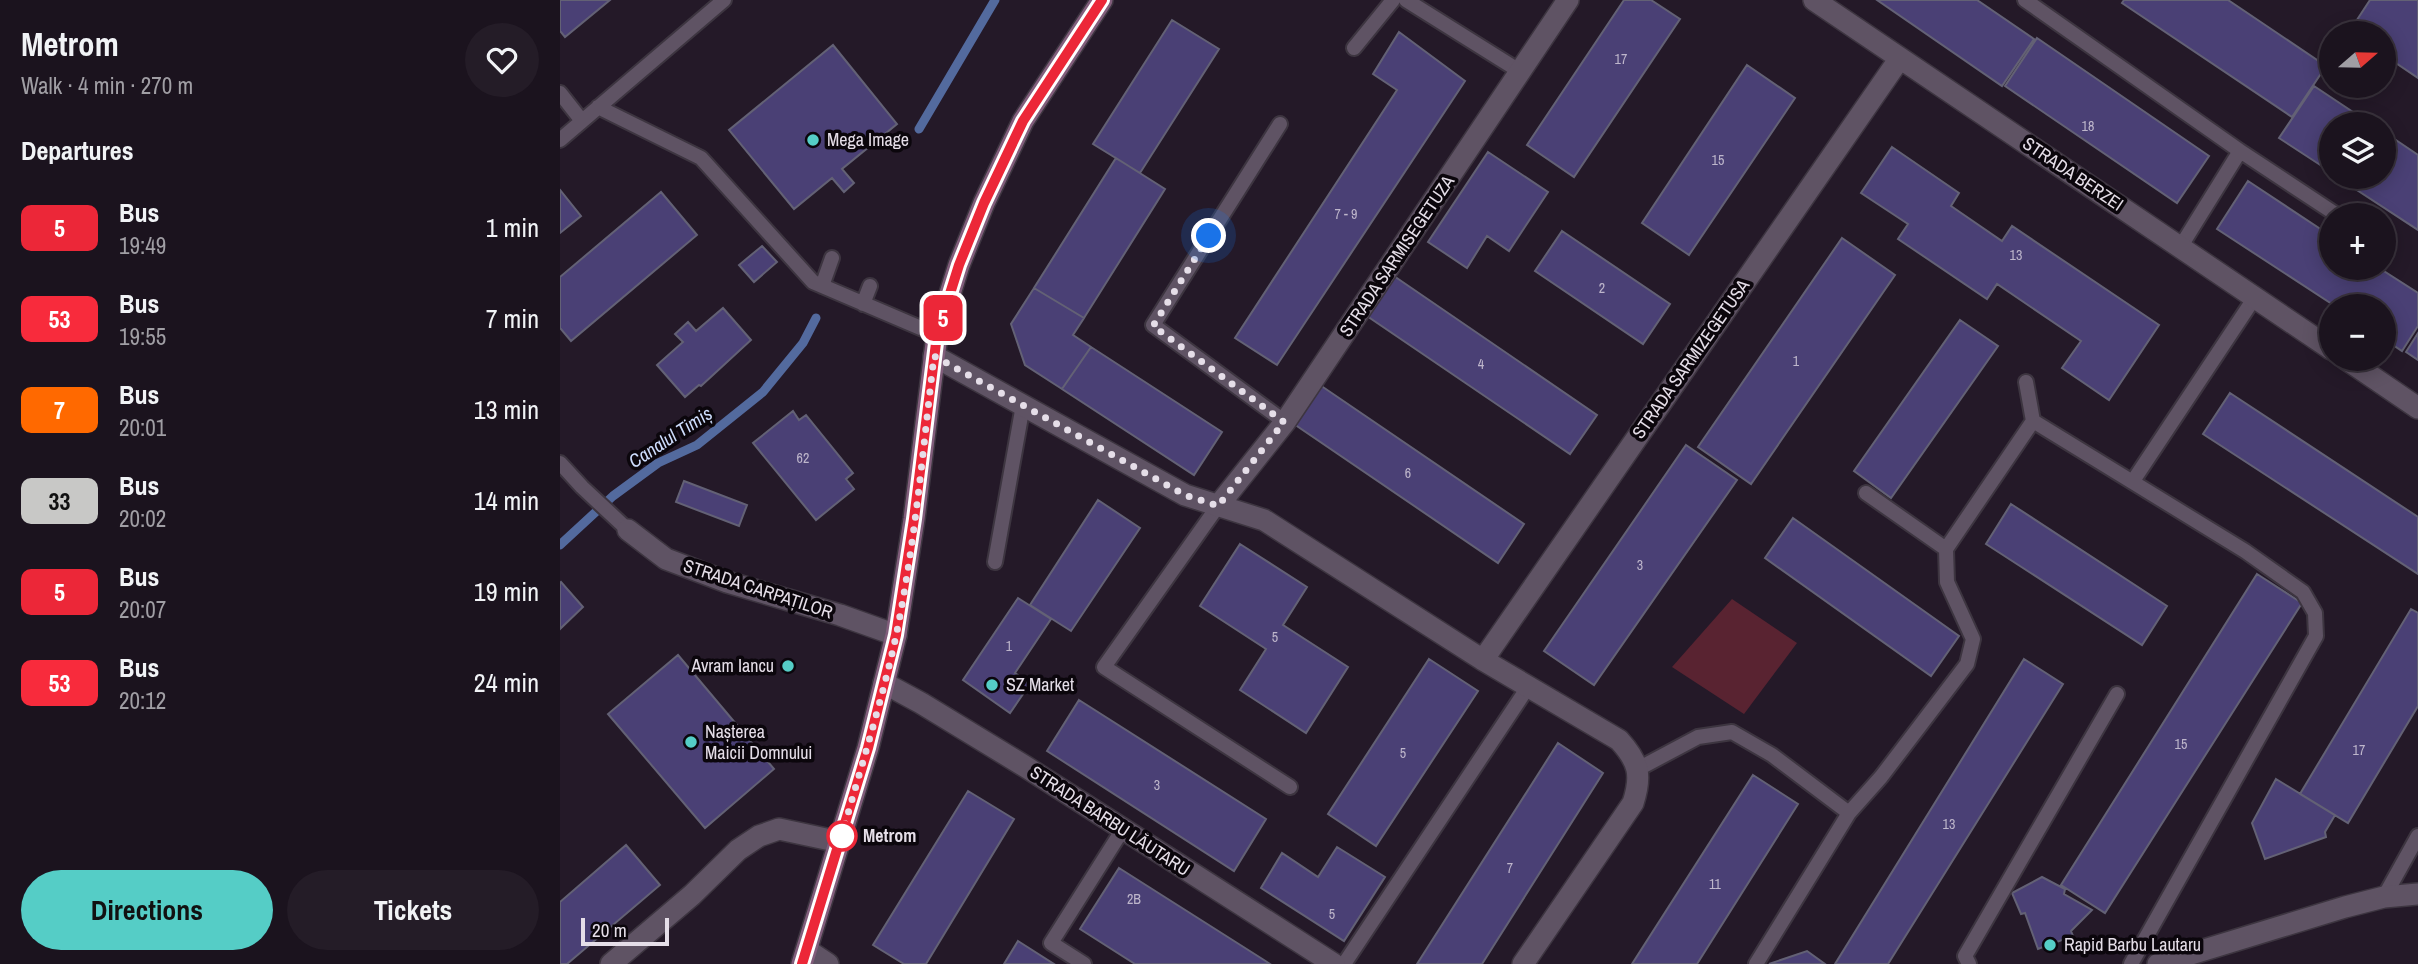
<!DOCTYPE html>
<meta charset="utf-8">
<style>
body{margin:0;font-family:"Archivo Narrow",sans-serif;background:#241c27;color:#f1f3f6;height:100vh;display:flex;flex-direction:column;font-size:26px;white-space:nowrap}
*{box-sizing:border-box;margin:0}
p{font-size:23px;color:#a09ea4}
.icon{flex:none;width:38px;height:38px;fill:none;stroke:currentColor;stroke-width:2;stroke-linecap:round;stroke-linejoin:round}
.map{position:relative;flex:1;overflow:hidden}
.panel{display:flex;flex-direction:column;background:#1b131e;width:560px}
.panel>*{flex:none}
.badge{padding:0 14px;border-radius:10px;font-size:24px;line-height:46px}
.needle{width:46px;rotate:70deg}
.tools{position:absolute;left:1759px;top:21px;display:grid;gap:14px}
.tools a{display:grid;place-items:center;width:77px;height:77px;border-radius:50%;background:#1b131e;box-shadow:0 4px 18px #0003,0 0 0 2px #39323c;font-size:35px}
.scale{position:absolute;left:21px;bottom:18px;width:88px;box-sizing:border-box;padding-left:7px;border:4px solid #e5dee8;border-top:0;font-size:19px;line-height:24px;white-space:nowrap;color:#e5dee8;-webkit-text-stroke:5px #0b060c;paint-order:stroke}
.you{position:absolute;width:35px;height:35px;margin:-18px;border:5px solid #fff;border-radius:50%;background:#1a73e8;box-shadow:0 0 0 10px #1a73e833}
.map>.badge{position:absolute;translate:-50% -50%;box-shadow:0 0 0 4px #fff}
h2{padding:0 21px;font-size:26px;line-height:63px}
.round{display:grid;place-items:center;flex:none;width:74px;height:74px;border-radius:37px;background:#241c27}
.overview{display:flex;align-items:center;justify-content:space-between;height:119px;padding:0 21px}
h1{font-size:33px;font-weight:700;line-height:52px}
.button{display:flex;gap:14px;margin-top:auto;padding:14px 21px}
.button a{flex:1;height:80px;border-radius:42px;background:#55cdc6;color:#111;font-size:28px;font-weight:700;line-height:80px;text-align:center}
.button a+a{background:#241c27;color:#f1f3f6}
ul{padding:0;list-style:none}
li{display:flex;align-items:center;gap:21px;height:91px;padding:0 21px}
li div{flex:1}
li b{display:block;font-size:26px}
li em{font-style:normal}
li .badge{min-width:77px;font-weight:700;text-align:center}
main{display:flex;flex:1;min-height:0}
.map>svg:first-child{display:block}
.green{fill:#592331}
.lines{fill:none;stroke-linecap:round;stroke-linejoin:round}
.stream{stroke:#536a9e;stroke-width:9}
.building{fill:#4a4075;stroke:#636175;stroke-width:2}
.service-casing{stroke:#3d3540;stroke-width:18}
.minor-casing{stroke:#3d3540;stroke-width:24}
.secondary-casing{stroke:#3d3540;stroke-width:24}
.service{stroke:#5f5364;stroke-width:14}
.minor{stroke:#5f5364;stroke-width:21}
.secondary{stroke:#815d7b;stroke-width:21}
.line-casing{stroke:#fff;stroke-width:16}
.line{stroke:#ec2738;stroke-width:10}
.walk{stroke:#e5dee8;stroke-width:7;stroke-dasharray:0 12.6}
.poi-dot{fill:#55cdc6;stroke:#0b060c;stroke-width:2.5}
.stop-dot{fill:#fff;stroke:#ec2738;stroke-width:3.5}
.labels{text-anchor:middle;stroke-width:7;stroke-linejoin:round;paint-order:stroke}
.number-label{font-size:14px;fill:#beb6cb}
.poi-label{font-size:18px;fill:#e5dee8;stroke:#0b060c;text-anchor:start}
.street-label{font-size:18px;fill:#e5dee8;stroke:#0b060c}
.stop-label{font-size:18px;font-weight:bold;fill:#e5dee8;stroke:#0b060c;text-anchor:start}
.water-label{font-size:19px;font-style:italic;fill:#ceddfd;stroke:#0b060c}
</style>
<main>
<section class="panel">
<div class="overview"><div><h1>Metrom</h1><p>Walk · 4 min · 270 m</p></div><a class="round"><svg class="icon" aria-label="heart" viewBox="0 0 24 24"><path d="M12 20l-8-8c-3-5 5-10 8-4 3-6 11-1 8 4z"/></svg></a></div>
<h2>Departures</h2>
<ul>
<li><span class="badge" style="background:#ec2738;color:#fff">5</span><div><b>Bus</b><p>19:49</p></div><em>1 min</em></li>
<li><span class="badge" style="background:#f82b3c;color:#fff">53</span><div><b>Bus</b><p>19:55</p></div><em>7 min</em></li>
<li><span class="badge" style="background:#ff6900;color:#fff">7</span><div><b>Bus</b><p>20:01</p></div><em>13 min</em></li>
<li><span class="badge" style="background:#c8c8c6;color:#111">33</span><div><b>Bus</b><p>20:02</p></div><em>14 min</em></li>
<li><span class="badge" style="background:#ec2738;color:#fff">5</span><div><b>Bus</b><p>20:07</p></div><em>19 min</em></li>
<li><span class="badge" style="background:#f82b3c;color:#fff">53</span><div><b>Bus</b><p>20:12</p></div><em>24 min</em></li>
</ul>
<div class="button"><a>Directions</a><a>Tickets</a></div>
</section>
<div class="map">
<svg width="1858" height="964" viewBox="0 0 1858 964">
<rect width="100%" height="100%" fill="#241928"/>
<path class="green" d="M1172,599L1237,643L1184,714L1112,667Z"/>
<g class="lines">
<path class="stream" d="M359,129L435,0
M0,545L53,496L98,463L137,445L203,392L243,343L256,318"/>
</g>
<path class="building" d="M0,0H50L5,37L0,31Z
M1064,0H1091L1120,19L1014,177L967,145Z
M1317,0H1417L1474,39L1442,86Z
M1564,0H1668L1766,66L1732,117L1562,3Z
M1810,0H1858V78L1824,55V33L1789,32Z
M612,20L659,49L580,173L533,144Z
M839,32L905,81L717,365L675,338L837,90L813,74Z
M1477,38L1649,156L1617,203L1445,86Z
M273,45L337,124L282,169L294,183L284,192L272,178L234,209L169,130Z
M1187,65L1235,98L1129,255L1082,223Z
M1754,86L1811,124H1771V172L1719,138Z
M1824,132L1858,155V230L1777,177H1824Z
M1332,147L1399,193L1391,206L1442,241L1452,226L1599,325L1549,400L1502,368L1521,341L1437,284L1427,299L1338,239L1348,224L1301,193Z
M928,152L988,192L949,251L927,236L907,268L868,242Z
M556,158L605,189L524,318L474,288Z
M1688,181L1771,236V268H1819L1858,293V326L1842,351L1824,339V306H1775L1657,229Z
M0,190L21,216L0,233Z
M101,192L137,235L11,341L0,328V277Z
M1002,231L1110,304L1083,344L975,271Z
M1282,238L1335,275L1191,484L1138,447Z
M202,246L217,262L194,282L179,265Z
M831,274L1037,415L1010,454L804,314Z
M474,288L524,318L513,335L531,347L502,389L465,365L451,324Z
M163,308L191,340L141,386L139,385L125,397L97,365L123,342L115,334L128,322L136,331Z
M1400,320L1438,346L1331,498L1294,471Z
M1858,333V360L1846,352Z
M531,347L662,432L634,475L502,389Z
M757,383L964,524L938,563L731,422Z
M1670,393L1858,517V574L1643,434Z
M233,411L239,420L246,415L293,473L286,479L294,489L256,520L193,443Z
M1126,445L1177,480L1034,685L984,651Z
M124,481L187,505L179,526L116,502Z
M538,500L580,528L511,631L470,605Z
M1451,504L1607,606L1582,645L1426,544Z
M1233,518L1399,636L1371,676L1205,558Z
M680,544L747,587L723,625L788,667L746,733L680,690L706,649L640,606Z
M1697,574L1742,603L1545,913L1501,885Z
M1,582L23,607L0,629V583Z
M458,598L491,619L455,673L470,684L450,713L403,680Z
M1851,609L1858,613V706L1788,823L1740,794Z
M118,655L214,769L145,828L48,714Z
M869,659L918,691L816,846L768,814Z
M1464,659L1503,684L1328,964H1275Z
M519,700L706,819L674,871L487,751Z
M998,743L1043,773L922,964H857Z
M1193,775L1238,804L1137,964H1072Z
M1716,779L1775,815L1765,832L1766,837L1705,859L1692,823Z
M408,791L454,819L366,964H344L313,945Z
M66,845L100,885L7,964H0V902Z
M777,847L825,877L784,941L701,888L722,853L758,877Z
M559,868L704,960L710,964H575L520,929Z
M1482,877L1505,889L1504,894L1532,910L1511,931L1513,936L1478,949L1465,913L1461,914L1452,893Z
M458,941L494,964H444Z
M1247,951L1265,964H1209Z"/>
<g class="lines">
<g class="service-casing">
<path id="service" d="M846,0L961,72
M1465,0L1680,151
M794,48L833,0
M0,93L22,121
M38,107L141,158L253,282L377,335
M720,124L593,325L725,422
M0,140L164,0
M1621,246L1680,151L1777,215
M262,286L272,258
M303,304L310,286
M1466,382L1473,421
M0,463L22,487L68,530
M1573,481L1695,297
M1306,493L1386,549
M658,506L544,667L730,787
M435,562L463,405
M1078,769L1138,737L1172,732L1212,755L1289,813L1196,964
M1289,813L1321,777L1407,664L1413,639L1387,582L1386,549L1473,421L1685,551L1743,592L1755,613L1756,636L1571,964
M1824,897L1858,836
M524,964L491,943L563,829
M784,964L968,687
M1409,964L1405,956L1557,694"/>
</g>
<g class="minor-casing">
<path id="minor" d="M1254,0L1771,349
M374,356L625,495L704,520L923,660L1059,740C1079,762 1082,775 1073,803L963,964
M1786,359L1858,408
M658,506L725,422L1008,0
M68,530L106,559L167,582L280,615L336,635
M923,660L1340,58
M324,683L361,703L466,767L774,964
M247,950L268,964
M51,964L132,895L178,850L199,836L219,829L280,842
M1598,964L1785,907L1824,897L1858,894"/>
</g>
<g class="secondary-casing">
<path id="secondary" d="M242,964L308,748L336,635L354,519L377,335L399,265L424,203L463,121L542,0"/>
</g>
<use href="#service" class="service"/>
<use href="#minor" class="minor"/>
<use href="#secondary" class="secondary"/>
</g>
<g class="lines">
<g class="line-casing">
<path id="line" d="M242,964L308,748L336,635L354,519L377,335L399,265L424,203L463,121L542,0"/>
</g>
<use href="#line" class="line"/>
<path class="walk" d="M282,836L280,842C299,773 321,705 336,636C355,544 363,449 374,356L625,495L658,506L724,422L593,326L649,236"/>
</g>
<g class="poi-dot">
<circle cx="253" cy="140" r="7"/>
<circle cx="228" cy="666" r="7"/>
<circle cx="432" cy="685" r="7"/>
<circle cx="131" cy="742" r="7"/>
<circle cx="1490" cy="945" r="7"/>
</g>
<circle class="stop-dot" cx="282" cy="836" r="14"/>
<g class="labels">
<g class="number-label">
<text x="1061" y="64">17</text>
<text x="1528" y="131">18</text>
<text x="1158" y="165">15</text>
<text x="786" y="219">7 - 9</text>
<text x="1456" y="260">13</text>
<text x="1042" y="293">2</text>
<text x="1236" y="366">1</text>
<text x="921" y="369">4</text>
<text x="243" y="463">62</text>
<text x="848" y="478">6</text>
<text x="1080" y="570">3</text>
<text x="715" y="642">5</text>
<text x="449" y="651">1</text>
<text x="1621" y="749">15</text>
<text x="1799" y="755">17</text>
<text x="843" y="758">5</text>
<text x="597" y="790">3</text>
<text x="1389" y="829">13</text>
<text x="950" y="873">7</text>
<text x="1155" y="889">11</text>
<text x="574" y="904">2B</text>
<text x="772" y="919">5</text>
</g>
<g class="poi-label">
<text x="267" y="146">Mega Image</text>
<text x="214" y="672" text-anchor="end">Avram Iancu</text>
<text x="446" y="691">SZ Market</text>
<text x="145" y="738">Nașterea<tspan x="145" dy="21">Maicii Domnului</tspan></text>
<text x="1504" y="951">Rapid Barbu Lautaru</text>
</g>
<g class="street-label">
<text transform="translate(1513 174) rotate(34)" y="6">STRADA BERZEI</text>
<text transform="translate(837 256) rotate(-56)" y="6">STRADA SARMISEGETUZA</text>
<text transform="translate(1131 359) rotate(-55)" y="6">STRADA SARMIZEGETUSA</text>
<text transform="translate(198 589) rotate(18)" y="6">STRADA CARPAȚILOR</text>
<text transform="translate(550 821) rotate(33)" y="6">STRADA BARBU LĂUTARU</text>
</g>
<g class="stop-label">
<text x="303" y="842">Metrom</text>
</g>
<g class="water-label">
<text transform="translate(110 437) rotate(-33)" y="7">Canalul Timiș</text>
</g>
</g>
</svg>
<div class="tools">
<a><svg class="needle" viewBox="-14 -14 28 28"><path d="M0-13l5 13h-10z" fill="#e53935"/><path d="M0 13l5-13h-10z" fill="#a09ea4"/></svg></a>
<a><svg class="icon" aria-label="layers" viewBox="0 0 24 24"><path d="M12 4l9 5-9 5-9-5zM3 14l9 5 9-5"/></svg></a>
<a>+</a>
<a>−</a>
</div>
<div class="scale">20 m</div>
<div class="you" style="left:649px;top:236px"></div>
<b class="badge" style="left:383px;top:318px;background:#ec2738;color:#fff">5</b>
</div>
</main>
